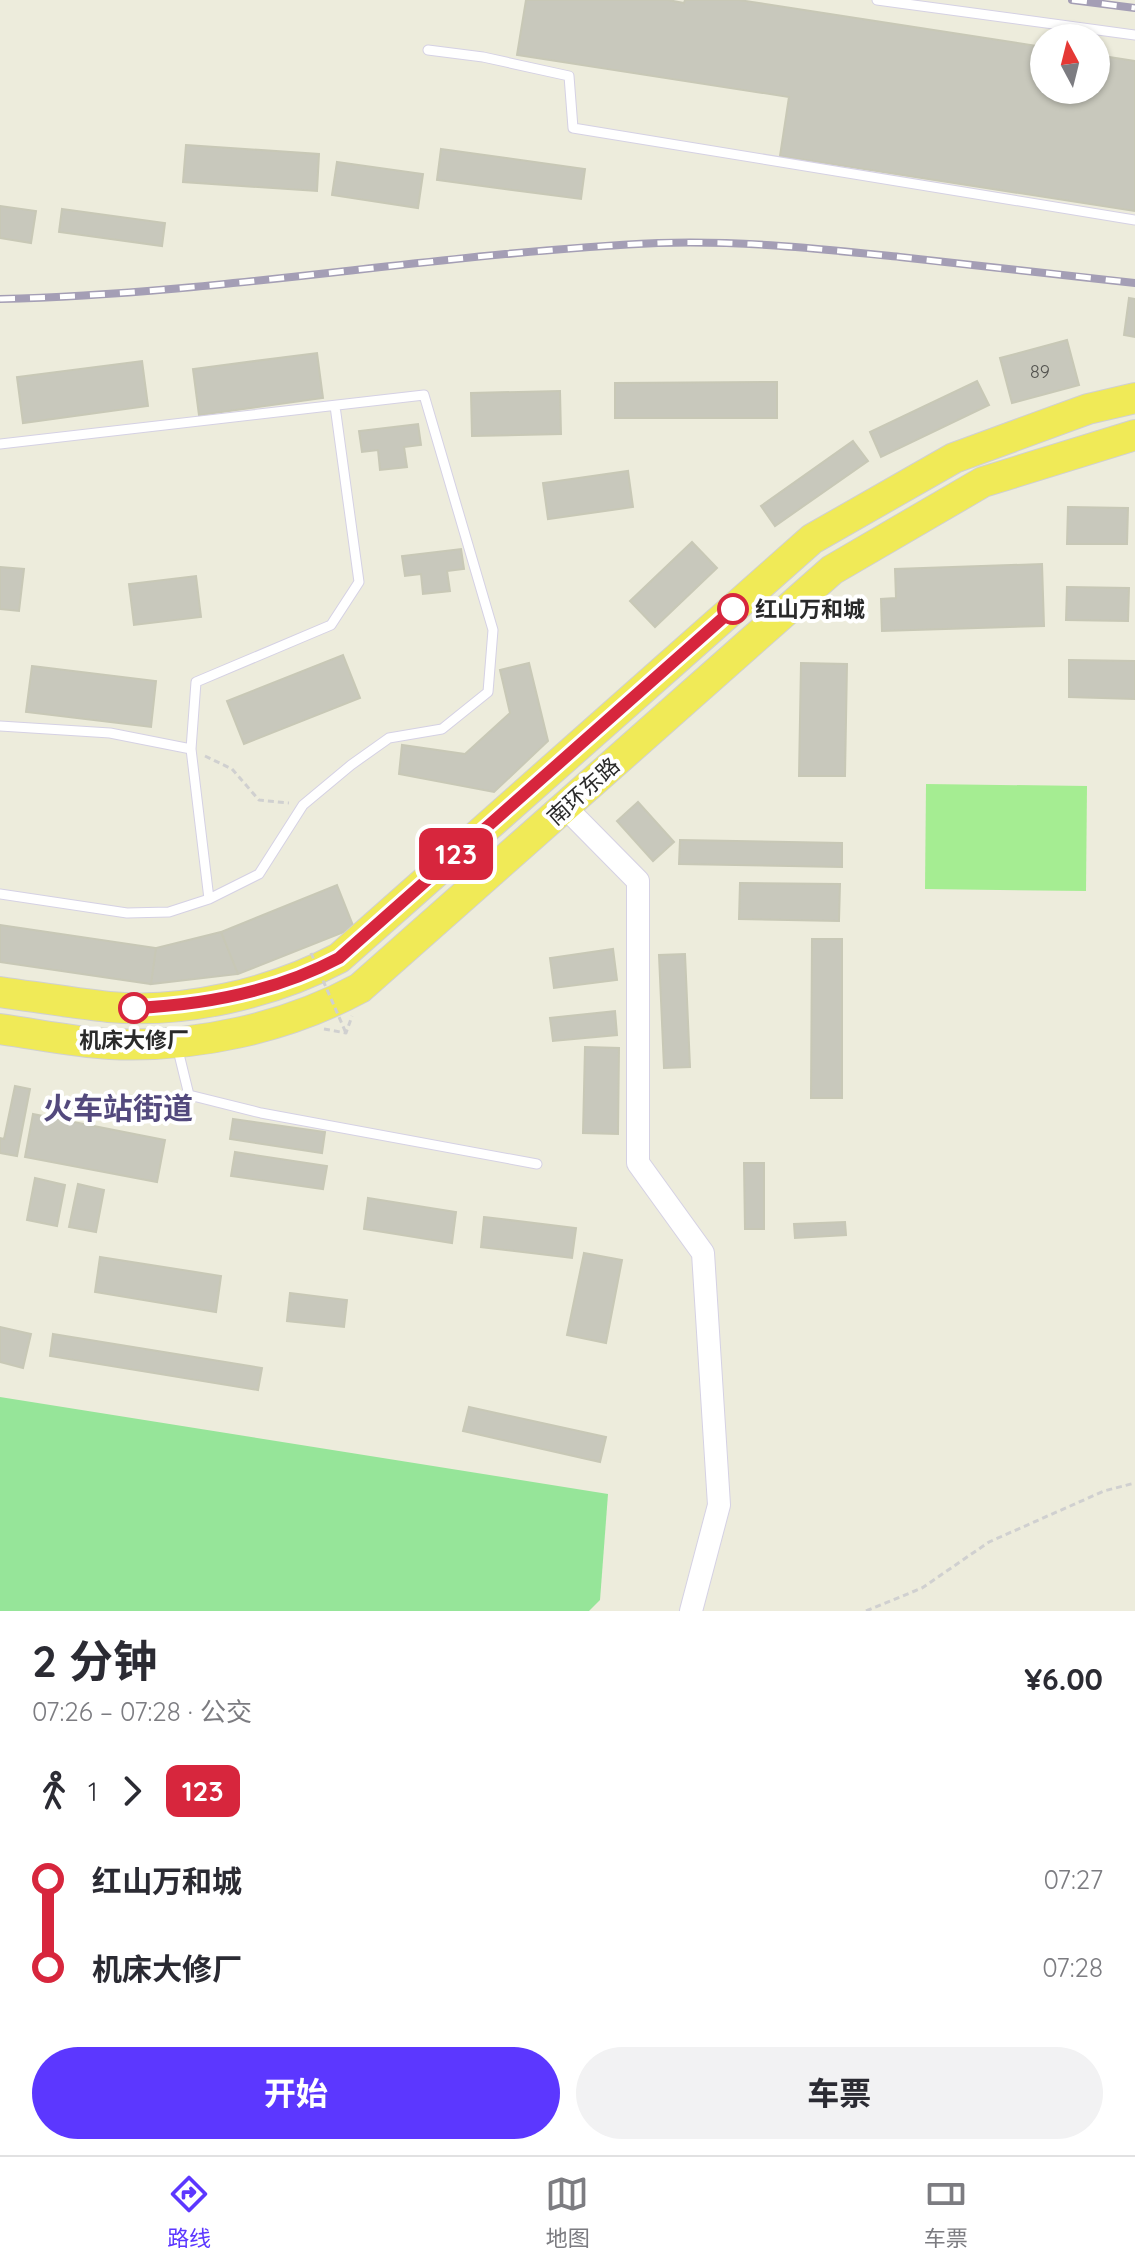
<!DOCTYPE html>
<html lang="zh">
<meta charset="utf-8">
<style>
body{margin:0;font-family:Quicksand,"Noto Sans SC",sans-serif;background:#f2f2f3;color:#2b2b33;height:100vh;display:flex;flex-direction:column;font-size:30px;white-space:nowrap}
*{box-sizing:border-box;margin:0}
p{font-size:26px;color:#7c7c81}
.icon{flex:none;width:44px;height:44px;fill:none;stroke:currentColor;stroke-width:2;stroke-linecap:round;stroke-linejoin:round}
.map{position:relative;height:1611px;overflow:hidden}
.sheet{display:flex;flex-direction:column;background:#fff;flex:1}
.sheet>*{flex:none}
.badge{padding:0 16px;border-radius:12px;font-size:28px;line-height:52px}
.needle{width:52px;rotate:353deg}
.buttons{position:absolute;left:1030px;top:24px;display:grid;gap:16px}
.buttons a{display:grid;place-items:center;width:80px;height:80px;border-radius:50%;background:#fff;box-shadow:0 2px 6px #0004;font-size:40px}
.map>.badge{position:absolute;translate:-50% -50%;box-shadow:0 0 0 4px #fff}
.legs{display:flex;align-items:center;gap:12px;height:88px;padding:0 32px;font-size:26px}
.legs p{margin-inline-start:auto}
.summary{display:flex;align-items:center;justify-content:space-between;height:136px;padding:0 32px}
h1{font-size:44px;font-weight:700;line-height:60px}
.button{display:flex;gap:16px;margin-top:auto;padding:16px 32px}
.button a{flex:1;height:92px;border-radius:48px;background:#5c37ff;color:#fff;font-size:32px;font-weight:700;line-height:92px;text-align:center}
.button a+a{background:#f2f2f3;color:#2b2b33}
ul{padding:0 32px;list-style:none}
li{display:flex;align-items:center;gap:28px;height:88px;font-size:30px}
li i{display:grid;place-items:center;width:12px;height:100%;margin:0 10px;background:currentColor}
li i::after{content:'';width:20px;height:20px;margin:-10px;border:6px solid;border-radius:50%;background:#fff}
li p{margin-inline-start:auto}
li:first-child i{background:linear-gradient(#0000 50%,currentColor 0)}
li:last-child i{background:linear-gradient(currentColor 50%,#0000 0)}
.dock{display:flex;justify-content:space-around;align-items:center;height:112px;border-top:2px solid #e1e1e2;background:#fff;font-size:22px;color:#7c7c81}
.dock a{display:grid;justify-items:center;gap:4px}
.dock .active{color:#5c37ff}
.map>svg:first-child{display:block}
.green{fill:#96e599}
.pitch{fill:#a5ed92}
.building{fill:#c8c8bc;stroke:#c8c8b6;stroke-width:2}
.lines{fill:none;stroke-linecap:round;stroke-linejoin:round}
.service-casing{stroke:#d5d1e4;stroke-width:11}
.tertiary-casing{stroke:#d5d1e4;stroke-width:24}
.trunk-casing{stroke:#d0d0d0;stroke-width:32}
.path{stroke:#d0d0d0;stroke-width:3;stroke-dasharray:6 4;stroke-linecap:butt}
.service{stroke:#fff;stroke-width:9}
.tertiary{stroke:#fff;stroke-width:22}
.trunk{stroke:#f0ea57;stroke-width:30}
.rail-casing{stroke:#a49eb5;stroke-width:8}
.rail{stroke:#fff;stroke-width:5;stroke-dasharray:15;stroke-linecap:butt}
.path-bridge{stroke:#d0d0d0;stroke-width:3;stroke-dasharray:6 4;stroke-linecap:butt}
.line-1-casing{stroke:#fff;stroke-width:18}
.line-1{stroke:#d7263d;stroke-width:12}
.stop-1-dot{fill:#fff;stroke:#d7263d;stroke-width:4}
.labels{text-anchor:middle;stroke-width:8;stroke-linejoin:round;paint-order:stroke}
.number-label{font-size:18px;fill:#52524e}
.stop-label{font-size:22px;font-weight:bold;fill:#2a2a2a;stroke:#fff;text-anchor:start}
.street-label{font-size:22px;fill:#2a2a2a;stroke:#fff}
.district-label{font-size:30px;font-weight:bold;fill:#53497d;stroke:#fff}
</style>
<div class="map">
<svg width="1135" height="1611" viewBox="0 0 1135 1611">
<rect width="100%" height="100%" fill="#edecdc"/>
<path class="green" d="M0,1397L608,1494L600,1600L589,1611H0Z"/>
<path class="pitch" d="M926,784L1087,786L1086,891L925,889Z"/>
<path class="building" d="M526,0H668L684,3L685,0H739L1044,47V90H1096V55L1135,61V211L780,156L789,97L517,55Z
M186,145L319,154L317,191L183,182Z
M441,149L585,169L581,199L437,180Z
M337,162L423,174L418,208L332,195Z
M0,206L36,211L31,243L0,238Z
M62,209L165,223L162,246L59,232Z
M1129,298L1135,299V337L1124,335Z
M1067,340L1079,385L1012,403L1000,358Z
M317,353L323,398L199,415L193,369Z
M142,361L148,406L23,423L17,377Z
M977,381L989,405L881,457L870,432Z
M777,382V418H615V383Z
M560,391L561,434L472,436L471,393Z
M418,424L421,445L404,447L407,467L380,470L378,450L362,452L359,431Z
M853,441L868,461L775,526L761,506Z
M628,471L633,507L548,519L543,483Z
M1068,507L1128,508L1127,544H1067Z
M692,542L717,568L655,627L630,601Z
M461,549L464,569L447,571L450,591L423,594L421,574L405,576L402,556Z
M1042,564L1044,626L882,631L881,599L896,598L895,569Z
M0,567L24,569L19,611L0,609Z
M196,576L201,617L134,625L129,584Z
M1067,587L1129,588L1128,621L1066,620Z
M343,655L360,698L244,744L227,701Z
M1069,660L1135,661V699L1069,697Z
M529,663L548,741L494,792L399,774L402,745L465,754L510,713L500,670Z
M801,663L847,664L845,776H799Z
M32,666L156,681L151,727L26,712Z
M638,802L674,842L653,861L617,821Z
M680,840L842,843V867L679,864Z
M740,883L840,884L839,921L739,919Z
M337,885L354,928L238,974L221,932Z
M0,925L156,948L151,984L0,962Z
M221,932L238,974L151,984L156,948Z
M812,939H842V1098H811Z
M613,949L617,980L554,988L550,958Z
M685,954L690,1067L664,1068L659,955Z
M615,1011L617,1035L553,1041L550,1018Z
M585,1047L619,1048L618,1134L583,1133Z
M15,1086L30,1089L17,1156L0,1153V1138L4,1139Z
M33,1114L165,1140L157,1182L25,1157Z
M233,1119L325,1132L322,1153L230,1139Z
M235,1152L327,1166L323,1189L231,1176Z
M744,1163H764V1229H745Z
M35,1178L65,1185L57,1226L27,1220Z
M78,1184L104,1190L96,1232L69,1227Z
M368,1198L456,1212L452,1243L364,1229Z
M484,1217L576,1228L572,1258L481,1247Z
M845,1222L846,1235L795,1238L794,1224Z
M584,1253L622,1260L606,1343L567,1335Z
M100,1257L221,1276L216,1312L95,1292Z
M290,1293L347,1300L344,1327L287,1321Z
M0,1327L31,1334L23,1368L0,1362Z
M53,1334L262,1368L258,1390L50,1356Z
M469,1407L606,1437L600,1462L463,1431Z"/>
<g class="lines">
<g class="service-casing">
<path id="service" d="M877,0L1135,35
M428,50L483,57L569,76L573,128L1135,220
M0,444L424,395L493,630L488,692L442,729L389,738L351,765L303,805L259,874L209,899L169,912L127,913L0,894
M0,726L110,733L191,749
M209,899L191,749L196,682L331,625L359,582L335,406
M177,1046L189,1095L261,1113L537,1164"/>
</g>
<g class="tertiary-casing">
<path id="tertiary" d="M565,807L638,881V1163L703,1253L719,1505L691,1611"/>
</g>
<g class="trunk-casing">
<path id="trunk" d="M0,992C36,997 73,1003 109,1007C184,1014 273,993 339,958L812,539L954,458L1088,409L1135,398
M0,1029C36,1034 74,1042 110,1044C195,1048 286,1028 360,988L832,570L983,482L1135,435"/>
</g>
<path class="path" d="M205,756L232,769L259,800L289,803
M324,1029L346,1033L352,1016
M866,1611L922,1588L989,1542L1104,1491L1135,1483"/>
<use href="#service" class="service"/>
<use href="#tertiary" class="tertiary"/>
<use href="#trunk" class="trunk"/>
<g class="rail-casing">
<path id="rail" d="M1072,0L1135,8
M0,299C220,294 438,253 658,243C739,240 820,249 900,257C978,266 1057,274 1135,283"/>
</g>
<use href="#rail" class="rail"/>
<path class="path-bridge" d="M311,953L346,1033"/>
</g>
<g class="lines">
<g class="line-1-casing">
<path id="line-1" d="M134,1008C204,1005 277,991 339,958L733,609"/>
</g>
<use href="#line-1" class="line-1"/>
</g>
<g class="stop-1-dot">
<circle cx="733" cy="609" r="14"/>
<circle cx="134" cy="1008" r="14"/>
</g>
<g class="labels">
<g class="number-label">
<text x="1040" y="378">89</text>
</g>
<g class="stop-label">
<text x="755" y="617">红山万和城</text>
<text x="134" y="1048" text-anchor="middle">机床大修厂</text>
</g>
<g class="street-label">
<text transform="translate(583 791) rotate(-42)" y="8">南环东路</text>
</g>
<g class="district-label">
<text x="118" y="1119">火车站街道</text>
</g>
</g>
</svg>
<div class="buttons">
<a><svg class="needle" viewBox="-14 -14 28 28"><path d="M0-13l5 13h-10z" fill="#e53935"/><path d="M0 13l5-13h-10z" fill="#7c7c81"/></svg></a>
</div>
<b class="badge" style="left:456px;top:854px;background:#d7263d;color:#fff">123</b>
</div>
<section class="sheet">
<div class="summary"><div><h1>2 分钟</h1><p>07:26 – 07:28 · 公交</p></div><b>¥6.00</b></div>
<div class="legs"><svg class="icon" aria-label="walk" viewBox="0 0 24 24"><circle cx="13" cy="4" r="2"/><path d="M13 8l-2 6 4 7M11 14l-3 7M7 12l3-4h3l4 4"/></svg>1<svg class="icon" aria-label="forward" viewBox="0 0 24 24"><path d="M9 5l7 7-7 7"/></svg><b class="badge" style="background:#d7263d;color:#fff">123</b></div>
<ul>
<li><i style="color:#d7263d"></i><b>红山万和城</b><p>07:27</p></li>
<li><i style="color:#d7263d"></i><b>机床大修厂</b><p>07:28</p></li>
</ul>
<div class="button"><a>开始</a><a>车票</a></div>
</section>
<nav class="dock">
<a class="active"><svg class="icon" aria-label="directions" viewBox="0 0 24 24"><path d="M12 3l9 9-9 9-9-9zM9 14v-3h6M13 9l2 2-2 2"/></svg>路线</a>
<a><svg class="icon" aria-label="map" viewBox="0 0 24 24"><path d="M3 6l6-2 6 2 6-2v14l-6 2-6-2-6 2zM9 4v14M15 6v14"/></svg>地图</a>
<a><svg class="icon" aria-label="tickets" viewBox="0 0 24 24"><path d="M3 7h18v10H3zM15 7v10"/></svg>车票</a>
</nav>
